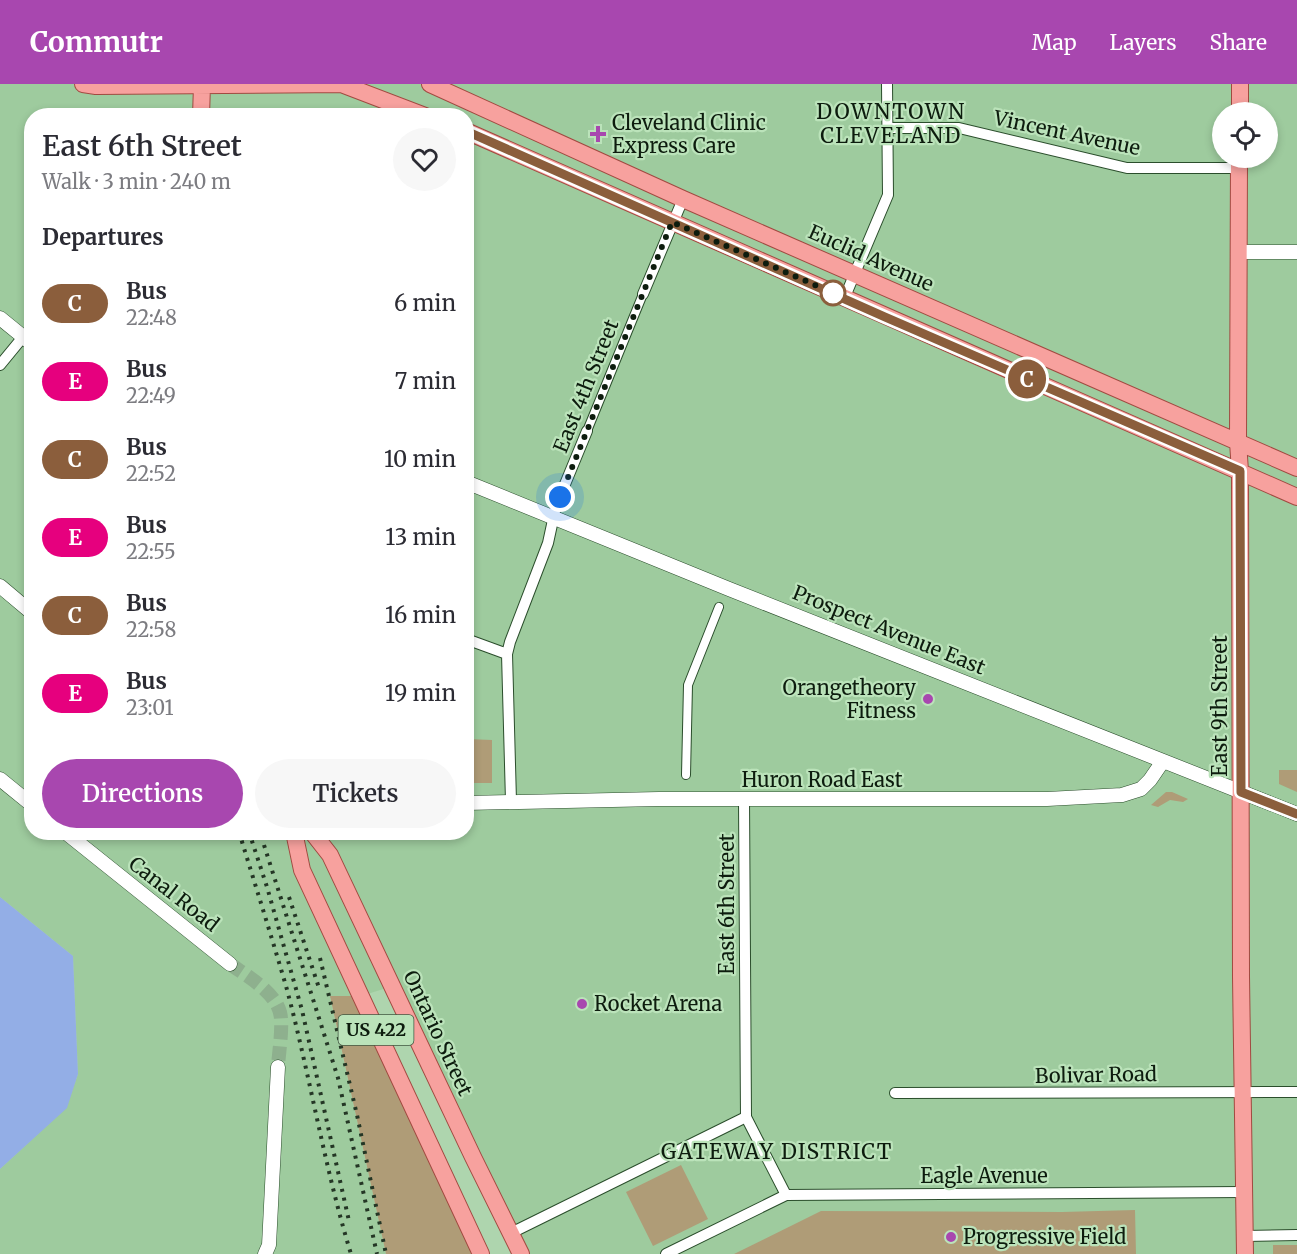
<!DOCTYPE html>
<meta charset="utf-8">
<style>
body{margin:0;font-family:Merriweather,serif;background:#f7f7f7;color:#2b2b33;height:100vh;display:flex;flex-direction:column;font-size:22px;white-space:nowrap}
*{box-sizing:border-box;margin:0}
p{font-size:20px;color:#7c7c81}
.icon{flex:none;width:33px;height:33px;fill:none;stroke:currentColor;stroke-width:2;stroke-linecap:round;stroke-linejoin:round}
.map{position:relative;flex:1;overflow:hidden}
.drawer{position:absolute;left:24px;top:24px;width:450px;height:732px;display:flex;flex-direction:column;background:#fff;border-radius:24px;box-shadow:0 3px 9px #0003}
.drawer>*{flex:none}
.badge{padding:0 12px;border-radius:20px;font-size:21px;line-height:39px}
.buttons{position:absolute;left:1212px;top:18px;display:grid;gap:12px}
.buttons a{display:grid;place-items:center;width:66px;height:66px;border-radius:50%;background:#fff;box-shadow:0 3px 9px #0003;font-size:30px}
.you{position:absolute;width:30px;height:30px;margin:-15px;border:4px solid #fff;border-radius:50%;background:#1a73e8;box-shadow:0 0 0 9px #1a73e833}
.map>.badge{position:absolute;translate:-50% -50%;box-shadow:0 0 0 3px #fff}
h2{padding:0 18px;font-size:22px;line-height:54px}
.round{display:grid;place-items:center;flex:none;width:63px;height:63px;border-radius:32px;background:#f7f7f7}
.headline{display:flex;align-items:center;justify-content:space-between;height:102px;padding:0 18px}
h1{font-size:28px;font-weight:600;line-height:45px}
.cta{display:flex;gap:12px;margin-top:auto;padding:12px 18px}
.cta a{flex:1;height:69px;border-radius:36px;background:#a847af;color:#fff;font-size:24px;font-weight:600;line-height:69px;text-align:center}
.cta a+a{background:#f7f7f7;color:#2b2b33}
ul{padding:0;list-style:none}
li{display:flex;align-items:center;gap:18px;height:78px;padding:0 18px}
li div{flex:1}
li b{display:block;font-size:22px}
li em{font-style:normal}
li .badge{min-width:66px;font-weight:700;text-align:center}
header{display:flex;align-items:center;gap:36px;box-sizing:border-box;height:84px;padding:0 30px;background:#a847af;color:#fff}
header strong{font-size:28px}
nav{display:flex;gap:33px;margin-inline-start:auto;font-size:21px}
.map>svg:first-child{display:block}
.built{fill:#9ecb9e;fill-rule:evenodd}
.green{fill:#af9c77}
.water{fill:#93aee6}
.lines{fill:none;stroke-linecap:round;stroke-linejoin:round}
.tertiary-tunnel{stroke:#8eb08e;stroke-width:14;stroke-dasharray:14 7;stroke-linecap:butt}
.pedestrian-casing{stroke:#2b4e2c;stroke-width:10}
.minor-casing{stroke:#2b4e2c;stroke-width:12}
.tertiary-casing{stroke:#2b4e2c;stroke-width:15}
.primary-casing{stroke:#a14a41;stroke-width:18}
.pedestrian{stroke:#fff;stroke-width:8}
.minor{stroke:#fff;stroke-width:10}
.tertiary{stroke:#fff;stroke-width:14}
.primary{stroke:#f7a19e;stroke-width:16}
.rail{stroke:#243625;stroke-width:4;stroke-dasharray:3 6;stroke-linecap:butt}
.line-casing{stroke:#fff;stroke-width:14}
.line{stroke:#8b5e3c;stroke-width:9}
.walk{stroke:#0d1c0e;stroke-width:6;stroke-dasharray:0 10.8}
.poi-dot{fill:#a847af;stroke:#bbe3ba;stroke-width:2}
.stop-dot{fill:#fff;stroke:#8b5e3c;stroke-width:3}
.labels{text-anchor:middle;stroke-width:4.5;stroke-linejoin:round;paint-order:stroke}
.shield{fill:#bbe3ba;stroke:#415842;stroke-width:1.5}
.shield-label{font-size:18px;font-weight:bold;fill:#0d1c0e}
.poi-label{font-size:20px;fill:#0d1c0e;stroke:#bbe3ba;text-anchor:start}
.street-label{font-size:20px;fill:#0d1c0e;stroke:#bbe3ba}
.neighbourhood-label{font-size:21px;letter-spacing:1.5px;fill:#0d1c0e;stroke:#bbe3ba}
</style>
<header>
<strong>Commutr</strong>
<nav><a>Map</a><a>Layers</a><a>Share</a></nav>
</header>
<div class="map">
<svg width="1297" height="1170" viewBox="0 0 1297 1170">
<rect width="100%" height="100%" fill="#aed5ae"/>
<path class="built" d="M0,0H1297V1170H521L393,902L361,912L330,914L386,1170H0V1085L66,1024L78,990L73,872L0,813ZM1222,28H1268V74H1222ZM32,32H466V748H32Z"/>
<path class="green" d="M467,655L492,656V699H467Z
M1279,686H1297V708L1279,700Z
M1166,708H1172L1188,715L1183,718L1170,716L1158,723L1151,721Z
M330,912H361L481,1170H386Z
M681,1081L708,1135L653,1162L626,1108Z
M1135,1126L1136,1170H734L821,1127L1062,1128Z
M1273,1161H1297V1170H1273Z"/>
<path class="water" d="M0,813L73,872L78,990L67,1024L0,1085Z"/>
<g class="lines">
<path class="tertiary-tunnel" d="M230,880C248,893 280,910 281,935C282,950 279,967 278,983"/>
<g class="pedestrian-casing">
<path id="pedestrian" d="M587,347L643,210
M686,691L688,601L719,523"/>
</g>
<g class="minor-casing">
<path id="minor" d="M888,44H959L1127,84H1239
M643,210L683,115
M844,215L888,111L887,0
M0,281L23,253
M466,555L507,570
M744,715L746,1033L786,1111
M511,717L507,570L510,558L548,459L556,422L587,347
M895,1009L1297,1008
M511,1149L746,1033
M1245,1152L1297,1151
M666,1170L786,1111L1244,1108"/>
</g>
<g class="tertiary-casing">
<path id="tertiary" d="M1240,168H1297
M0,234L32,260
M466,398L729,505L1297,730
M0,502L32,529
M0,695L32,721
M466,719L659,715H1047L1122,711L1141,705L1150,696L1163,677
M65,748L230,880
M265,1170L269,1161L278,983"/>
</g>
<g class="primary-casing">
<path id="primary" d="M83,0L96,2L346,0
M430,0L683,115L1297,384
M344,1L425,32
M1240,28V0
M201,32L202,1
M466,47L1297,413
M1239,74L1238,358L1240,387L1241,893L1245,1170
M294,748L302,786L481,1170
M312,748L330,771L473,1073L521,1170"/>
</g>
<use href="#pedestrian" class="pedestrian"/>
<use href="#minor" class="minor"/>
<use href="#tertiary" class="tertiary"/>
<use href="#primary" class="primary"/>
<path class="rail" d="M239,748C255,800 271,851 286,902C310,991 324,1082 351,1170
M249,748L267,803L302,926L349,1137
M264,761L338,994L377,1170
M289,813L320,907
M320,874L357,1031L386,1170"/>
</g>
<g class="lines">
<g class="line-casing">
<path id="line" d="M466,47L885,233L1240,387L1241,708L1297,730"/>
</g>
<use href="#line" class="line"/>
<path class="walk" d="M560,413L672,138L833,209"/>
</g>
<g class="poi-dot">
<path d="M595 41h6v6h6v6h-6v6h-6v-6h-6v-6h6z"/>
<circle cx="928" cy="615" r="6"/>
<circle cx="582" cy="920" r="6"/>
<circle cx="951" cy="1153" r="6"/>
</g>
<circle class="stop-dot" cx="833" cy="209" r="12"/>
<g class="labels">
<rect class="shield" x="338.5" y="931" width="75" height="30" rx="4.5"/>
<g class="shield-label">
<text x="376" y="952">US 422</text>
</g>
<g class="poi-label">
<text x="612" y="46">Cleveland Clinic<tspan x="612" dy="23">Express Care</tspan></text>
<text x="916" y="611" text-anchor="end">Orangetheory<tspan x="916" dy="23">Fitness</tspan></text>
<text x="594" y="927">Rocket Arena</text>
<text x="963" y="1160">Progressive Field</text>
</g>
<g class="street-label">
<text transform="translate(1067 49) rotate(12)" y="7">Vincent Avenue</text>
<text transform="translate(871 174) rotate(24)" y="7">Euclid Avenue</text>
<text transform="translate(586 302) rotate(-68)" y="7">East 4th Street</text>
<text transform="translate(889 546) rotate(22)" y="7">Prospect Avenue East</text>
<text transform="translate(1220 622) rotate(-90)" y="7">East 9th Street</text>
<text x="822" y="703">Huron Road East</text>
<text transform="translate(174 810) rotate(38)" y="7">Canal Road</text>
<text transform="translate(727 820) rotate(-90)" y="7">East 6th Street</text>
<text transform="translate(438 949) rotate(65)" y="7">Ontario Street</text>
<text transform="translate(1096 991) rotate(-1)" y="7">Bolivar Road</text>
<text x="984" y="1099">Eagle Avenue</text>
</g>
<g class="neighbourhood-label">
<text x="891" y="35">DOWNTOWN<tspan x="891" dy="24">CLEVELAND</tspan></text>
<text x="777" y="1075">GATEWAY DISTRICT</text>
</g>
</g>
</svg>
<div class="buttons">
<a><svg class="icon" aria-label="locate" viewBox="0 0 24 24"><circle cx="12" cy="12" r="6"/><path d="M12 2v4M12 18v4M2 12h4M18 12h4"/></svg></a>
</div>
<div class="you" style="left:560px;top:413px"></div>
<b class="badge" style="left:1027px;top:295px;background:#8b5e3c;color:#fff">C</b>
<section class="drawer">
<div class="headline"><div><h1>East 6th Street</h1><p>Walk · 3 min · 240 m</p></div><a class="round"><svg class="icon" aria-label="heart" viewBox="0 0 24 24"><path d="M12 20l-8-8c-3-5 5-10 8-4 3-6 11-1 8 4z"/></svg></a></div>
<h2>Departures</h2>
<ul>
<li><span class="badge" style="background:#8b5e3c;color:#fff">C</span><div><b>Bus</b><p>22:48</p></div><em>6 min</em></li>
<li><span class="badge" style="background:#e6007e;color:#fff">E</span><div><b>Bus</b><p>22:49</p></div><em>7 min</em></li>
<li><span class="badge" style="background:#8b5e3c;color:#fff">C</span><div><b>Bus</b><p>22:52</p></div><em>10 min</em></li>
<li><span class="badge" style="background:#e6007e;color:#fff">E</span><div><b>Bus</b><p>22:55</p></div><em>13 min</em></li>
<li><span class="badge" style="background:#8b5e3c;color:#fff">C</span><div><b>Bus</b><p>22:58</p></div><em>16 min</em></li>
<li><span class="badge" style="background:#e6007e;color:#fff">E</span><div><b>Bus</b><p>23:01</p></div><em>19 min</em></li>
</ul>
<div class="cta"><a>Directions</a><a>Tickets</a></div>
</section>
</div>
